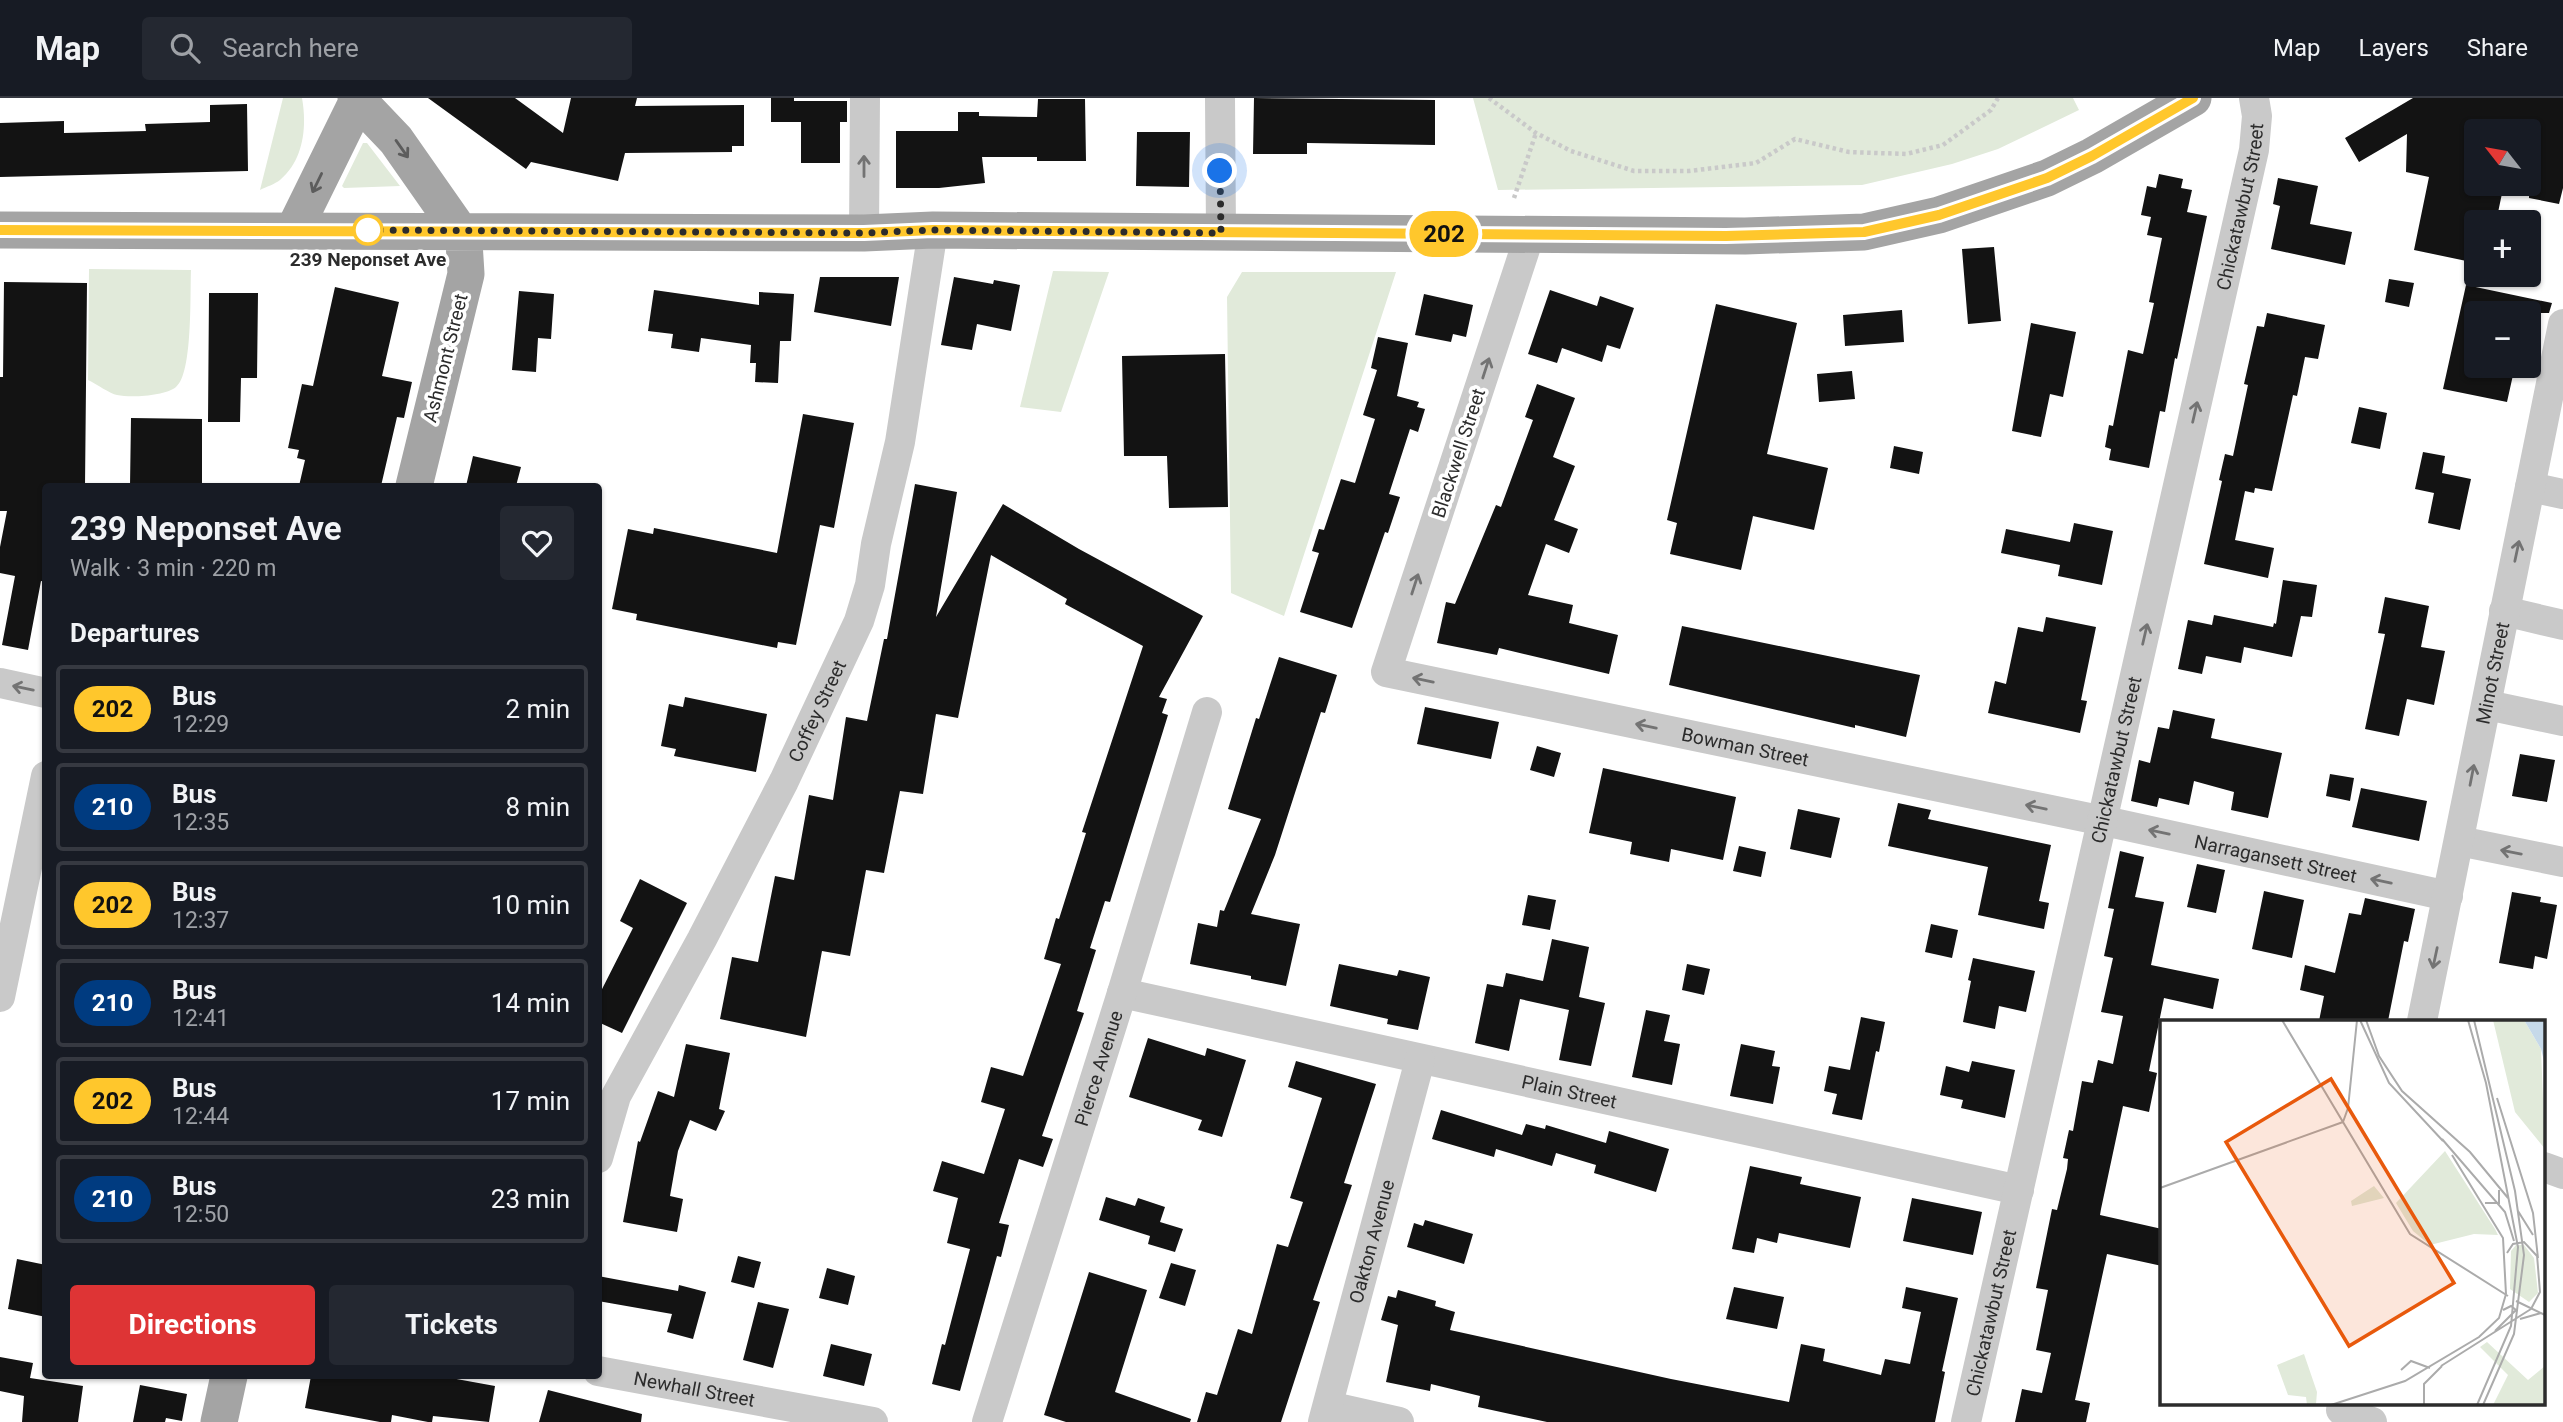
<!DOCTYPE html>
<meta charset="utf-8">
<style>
body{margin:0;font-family:Roboto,sans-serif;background:#242831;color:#f1f3f6;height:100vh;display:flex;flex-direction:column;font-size:26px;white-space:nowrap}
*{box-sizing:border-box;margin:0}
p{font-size:23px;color:#9ea1a6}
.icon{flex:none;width:38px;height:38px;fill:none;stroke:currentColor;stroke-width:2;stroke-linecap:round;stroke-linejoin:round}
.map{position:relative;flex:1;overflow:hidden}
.panel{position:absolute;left:42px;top:385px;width:560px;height:896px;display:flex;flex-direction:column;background:#171b24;border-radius:7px;box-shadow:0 2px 5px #0004}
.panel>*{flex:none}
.badge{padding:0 14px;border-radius:23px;font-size:24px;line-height:46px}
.needle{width:46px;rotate:301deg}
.buttons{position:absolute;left:2464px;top:21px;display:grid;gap:14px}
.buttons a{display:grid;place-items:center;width:77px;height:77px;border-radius:7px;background:#171b24;box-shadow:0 2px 5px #0004;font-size:35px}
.you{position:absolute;width:35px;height:35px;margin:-18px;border:5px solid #fff;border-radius:50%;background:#1a73e8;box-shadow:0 0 0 10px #1a73e833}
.map>.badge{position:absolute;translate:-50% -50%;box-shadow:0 0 0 4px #fff}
h2{padding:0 28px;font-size:26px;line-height:63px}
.round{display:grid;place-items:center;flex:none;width:74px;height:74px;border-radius:7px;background:#242831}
.headline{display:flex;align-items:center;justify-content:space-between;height:119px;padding:0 28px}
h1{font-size:33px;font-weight:700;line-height:52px}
.primary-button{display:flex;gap:14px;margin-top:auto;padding:14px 28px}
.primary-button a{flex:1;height:80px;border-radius:7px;background:#de3435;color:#fff;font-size:28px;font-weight:700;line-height:80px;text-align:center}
.primary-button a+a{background:#242831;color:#f1f3f6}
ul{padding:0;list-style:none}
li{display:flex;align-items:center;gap:21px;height:88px;margin:0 14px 10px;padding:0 14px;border:4px solid #363941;border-radius:7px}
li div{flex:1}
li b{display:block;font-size:26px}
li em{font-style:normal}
li .badge{min-width:77px;font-weight:700;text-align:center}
header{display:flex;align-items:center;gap:42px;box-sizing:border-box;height:98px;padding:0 35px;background:#171b24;border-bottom:2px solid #363941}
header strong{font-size:33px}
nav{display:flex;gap:38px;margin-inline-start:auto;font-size:24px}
.search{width:490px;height:63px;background:#242831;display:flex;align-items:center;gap:18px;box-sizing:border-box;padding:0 24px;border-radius:7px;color:#9ea1a6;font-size:26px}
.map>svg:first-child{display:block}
.green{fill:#e1eada}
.building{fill:#131313}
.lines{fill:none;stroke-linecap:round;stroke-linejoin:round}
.path{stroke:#c9c9c9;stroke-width:4.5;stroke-dasharray:3.5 3.5;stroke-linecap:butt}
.minor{stroke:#c9c9c9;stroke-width:30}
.major{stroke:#a4a4a4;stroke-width:37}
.oneway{stroke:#5c5c5c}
.oneway2{stroke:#737373}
.line-casing{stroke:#fff;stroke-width:16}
.line{stroke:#ffc72c;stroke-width:10}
.walk{stroke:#2c2c2c;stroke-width:7;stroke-dasharray:0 12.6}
.stop-dot{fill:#fff;stroke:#ffc72c;stroke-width:3.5}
.labels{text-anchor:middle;stroke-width:7;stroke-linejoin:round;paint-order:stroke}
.street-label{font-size:19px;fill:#2c2c2c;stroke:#fff}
.stop-label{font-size:19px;font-weight:bold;fill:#2c2c2c;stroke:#fff}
.inset-road{fill:none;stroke:#ababab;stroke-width:2}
.view{fill:#e8590c;fill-opacity:0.15;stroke:#e8590c;stroke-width:3.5}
.inset-edge{fill:none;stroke:#2c2c2c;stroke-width:3.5}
</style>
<header>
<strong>Map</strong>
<div class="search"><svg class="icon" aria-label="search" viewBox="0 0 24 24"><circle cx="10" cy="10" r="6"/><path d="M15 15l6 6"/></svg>Search here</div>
<nav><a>Map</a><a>Layers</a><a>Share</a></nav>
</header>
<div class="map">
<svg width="2563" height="1324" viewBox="0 0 2563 1324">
<rect width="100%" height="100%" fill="#fff"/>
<path class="green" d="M283,0H302C307,28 304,62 280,82C275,86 266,89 260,92Z
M1473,0H2073L2079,12L1998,51L1952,66L1862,87L1498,92Z
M363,45H367L400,88L344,90L342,88Z
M89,171L191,172C190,195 193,276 176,289C165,298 131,300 117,297C110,296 97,286 88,282Z
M1053,173L1109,174L1061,314L1020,309Z
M1242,174H1396L1284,518L1231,495L1227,199Z"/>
<path class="building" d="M428,0H515L563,35L571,0H637L635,8L744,7V48H732V54L625,55L618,83L531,64L526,71Z
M771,0H794V3H847V24H840V65H801V24H771Z
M1254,0L1435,2V47L1307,45V56H1253Z
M2413,0H2563V90L2559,106L2529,100V33H2476V86H2504L2496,124H2476V165L2414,152L2429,79L2406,74L2407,36L2359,64L2345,40Z
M1038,1H1085L1086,63H1037V59H982L985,85L939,90H896V33H958V14H979V18L1037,19Z
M247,6L248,73L0,79V25L64,23V35L146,33L145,26L210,24V7Z
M1137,34H1190L1189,89L1136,88Z
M2159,76L2183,81L2181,90L2192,92L2187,114L2207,118L2177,261L2175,260L2165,314L2160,313L2149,370L2109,362L2111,351L2105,349L2109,327L2113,328L2128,252L2143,256L2154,205L2149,204L2162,140L2147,137L2151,119L2141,117L2147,88L2156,90Z
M2278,80L2318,88L2310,126L2352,134L2345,167L2271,151L2280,108L2273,106Z
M1994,149L2001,223L1968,226L1962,151Z
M820,179H899L891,228L814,214Z
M954,179L993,186L994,182L1020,187L1011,233L977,226L972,252L941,247Z
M2389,181L2414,185L2409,209L2385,204Z
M4,184L87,185L85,388H46V484L41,483L28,552L2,547L15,478L0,475V449L7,413H0V279H3Z
M2466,187L2552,205L2549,215H2476V268H2515L2507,304L2443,291Z
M335,189L399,204L382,278L412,284L404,320L397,319L381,388H299L305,362L297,360L299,352L288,350L302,286L313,288Z
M654,192L759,207V194L794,196L791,243H780L778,285L755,284L756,265H750L751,247L701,240L699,254L671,250L673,236L648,233Z
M1550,192L1597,208L1600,198L1634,210L1620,251L1607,247L1602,264L1562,250L1557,265L1528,256Z
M519,193L554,196L551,241L538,240L536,274L512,272Z
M209,195H258L257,280H241L240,324H208Z
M1424,196L1473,207L1466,239L1453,236L1451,244L1415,237Z
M1716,206L1797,225L1767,356L1828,370L1814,432L1753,418L1741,472L1670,456L1677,425L1667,422Z
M1902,212L1904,244L1845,248L1843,217Z
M2267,215L2325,227L2318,261L2305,259L2297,298L2293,297L2272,393L2255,390L2254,395L2245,393L2235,442L2274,450L2268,480L2204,466L2222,383L2219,382L2225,356L2233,358L2248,287L2244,286L2257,228L2264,229Z
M2031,225L2076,234L2063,299L2050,296L2041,339L2012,333Z
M1378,239L1408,245L1397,298L1419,304L1417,309L1425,311L1418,334L1410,331L1389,396L1400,399L1388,435L1385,434L1352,530L1300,514L1319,455L1312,453L1319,431L1324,432L1341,381L1355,385L1375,321L1363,317L1377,272L1371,270Z
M1225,256L1228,409L1169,410L1167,358H1124L1122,258Z
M1852,273L1855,301L1819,304L1817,276Z
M1537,286L1575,300L1553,359L1575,368L1554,422L1578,431L1569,455L1546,446L1528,497L1573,507L1569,525L1618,537L1609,576L1499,550L1497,557L1437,545L1446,504L1455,506L1496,407L1501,409L1533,322L1525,319Z
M2359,309L2387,315L2380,351L2351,345Z
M803,316L854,325L834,430L820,427L796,547L778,544L777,550L636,522L637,516L612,511L628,431L653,436L654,430L777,455Z
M131,320L202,321V388H130Z
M1894,348L1923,354L1919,376L1890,370Z
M2423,354L2445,358L2442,375L2471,381L2460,432L2428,425L2434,395L2415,391Z
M473,358L521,369L516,388H466Z
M915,386L957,394L936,519L1003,406L1079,451L1203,518L1159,599L1167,601L1162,615L1168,617L1110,804L1105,803L1090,850L1096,852L1077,913L1084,915L1042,1038L1053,1041L1043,1069L1019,1061L999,1125L1009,1127L1001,1159L997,1158L960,1293L932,1286L942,1246L945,1247L970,1151L947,1145L958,1100L933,1093L942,1063L984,1076L1005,1011L981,1004L991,969L1023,978L1061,866L1044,861L1056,820L1059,821L1086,735L1082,734L1143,548L1065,506L1067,501L991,457L958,620L936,616L923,696L900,693L884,775L866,772L850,858L822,853L806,939L720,921L732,859L758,864L775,778L794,782L809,697L833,702L846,619L867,623L884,541H887Z
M2074,425L2113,433L2102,487L2058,478L2060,467L2001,455L2006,431L2070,444Z
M2283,482L2317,487L2312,519L2301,518L2292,559L2244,549L2241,565L2206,558L2202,576L2178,571L2188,522L2212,527L2214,517L2273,529L2274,525L2276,526Z
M2385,499L2429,508L2421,549L2445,553L2434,607L2407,601L2399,638L2365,631L2385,536L2378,535Z
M2046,519L2096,529L2081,602L2087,603L2080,635L1988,615L1995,583L2006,586L2018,529L2043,534Z
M1682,528L1920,577L1906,639L1855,627V630L1669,587Z
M1279,559L1337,577L1325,615L1321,614L1275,757L1251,816L1300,826L1286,888L1251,881V878L1190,866L1198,825L1217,829L1220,812L1224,813L1261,721L1228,711L1256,620L1259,621Z
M685,599L767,616L756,674L674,658L676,651L661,648L669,606L683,609Z
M1425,609L1499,624L1491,661L1417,646Z
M2173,612L2215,621L2211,640L2282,655L2268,720L2231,712L2234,694L2194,683L2189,707L2159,700L2157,709L2131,703L2139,662L2150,665L2158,629L2169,631Z
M1537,648L1561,655L1554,679L1530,672Z
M2520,656L2555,662L2547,704L2512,698Z
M1603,670L1736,699L1723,762L1671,751L1669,764L1630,756L1632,744L1589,735Z
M2330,676L2354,680L2350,703L2326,698Z
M2361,690L2427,703L2419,743L2352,729Z
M1898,705L1931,712L1928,721L2051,747L2039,803L2049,805L2044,831L1978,817L1988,769L1888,748Z
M1798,711L1840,720L1831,760L1790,751Z
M1739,748L1766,754L1761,779L1733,773Z
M2120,753L2144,759L2135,799L2164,804L2151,867L2219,881L2213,911L2164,900L2149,973L2157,975L2149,1014L2123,1008L2101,1111L2100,1117L2162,1131V1168L2107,1156L2075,1302L2090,1305L2086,1324H2015L2022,1291L2042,1295L2051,1255L2036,1252L2048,1192L2036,1190L2052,1111L2057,1112L2067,1071L2068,1061L2063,1060L2069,1032L2073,1033L2082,983L2093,985L2098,962L2113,966L2123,918L2101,914L2113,860L2104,858L2114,811L2108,810Z
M2197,766L2225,772L2216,815L2187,809Z
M640,781L687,805L622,935L598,924V899L633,830L620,823Z
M2264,793L2304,802L2292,860L2252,851Z
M2512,794L2541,799L2540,804L2557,807L2547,861L2535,858L2533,871L2499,865Z
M1528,797L1556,802L1550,832L1522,827Z
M2365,800L2415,811L2408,844L2404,843L2388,923H2319L2324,898L2300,892L2305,867L2335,875L2349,815L2361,817Z
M1931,826L1958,832L1952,860L1925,854Z
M1552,841L1589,849L1579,899L1605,905L1591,968L1559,962L1569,912L1520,901L1509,953L1475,945L1487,886L1503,889L1506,875L1543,883Z
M1973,860L2035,873L2026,914L1999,908L1995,931L1963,924L1971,883L1968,882Z
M1339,866L1397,878L1399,872L1430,879L1418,932L1387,926L1388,921L1330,908Z
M1687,866L1710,871L1704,897L1682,892Z
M1646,912L1670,917L1664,943L1680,946L1672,987L1632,979Z
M1861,919L1885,924L1879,954L1876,953L1862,1022L1832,1016L1837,996L1824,993L1829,968L1850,972Z
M1148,940L1205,958L1207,950L1246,962L1222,1039L1198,1032L1202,1022L1129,999Z
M686,946L730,955L719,1011L725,1013L716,1033L690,1022L678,1053L670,1098L683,1101L677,1134L623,1124L638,1043L640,1044L658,993L674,999Z
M1741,946L1775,953L1772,968L1780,969L1773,1006L1730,998Z
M1296,963L1376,986L1344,1085L1352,1087L1313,1202L1320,1204L1281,1324H1197L1206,1294L1217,1297L1238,1231L1252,1236L1277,1146L1288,1149L1303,1104L1290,1100L1322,1000L1288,989Z
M1972,963L2015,972L2005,1020L1961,1010L1963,1002L1940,997L1946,968L1969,974Z
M1441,1012L1522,1037L1526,1026L1545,1031L1546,1027L1606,1045L1609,1033L1669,1051L1656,1094L1594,1075L1596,1067L1556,1055L1552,1068L1496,1051L1494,1059L1432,1041Z
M1750,1068L1802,1079L1800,1086L1861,1099L1850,1150L1779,1135L1777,1145L1757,1140L1754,1155L1732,1151Z
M1106,1099L1135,1108L1138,1100L1165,1109L1160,1124L1183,1131L1175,1154L1148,1146L1150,1138L1099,1122Z
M1912,1100L1982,1114L1973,1157L1903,1143Z
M1425,1122L1473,1136L1464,1166L1407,1149L1414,1125L1423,1128Z
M738,1158L761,1164L754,1190L731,1184Z
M17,1161L46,1167V1219L8,1211Z
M1171,1165L1196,1172L1185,1208L1159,1200Z
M827,1170L855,1178L848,1207L819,1200Z
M1089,1174L1147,1192L1115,1294L1191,1321L1190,1324H1066L1044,1317Z
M598,1178L678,1193L679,1187L706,1194L693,1241L667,1234L672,1216L598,1203Z
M1734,1189L1784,1199L1777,1231L1726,1221Z
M1906,1189L1958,1200L1942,1273L1945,1274L1935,1324H1547L1478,1309L1480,1298L1431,1286L1430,1293L1386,1284L1398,1227L1381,1222L1388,1198L1396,1200L1398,1192L1436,1203L1435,1208L1455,1214L1450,1232L1671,1281L1789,1304L1801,1246L1825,1251L1823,1263L1881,1277L1885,1261L1910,1266L1921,1214L1902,1210Z
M758,1204L789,1211L773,1270L743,1262Z
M831,1246L872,1256L864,1288L823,1278Z
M0,1259L33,1265L30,1280L83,1288L78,1324H22L24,1298L0,1293Z
M311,1278H440L495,1288L489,1324L433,1318L432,1324H428L392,1317L391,1324H380L305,1310Z
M140,1287L187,1296L182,1323L166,1320L165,1324H133Z
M548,1292L642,1316L641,1324H539Z"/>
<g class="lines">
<path class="path" d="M1489,0L1536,35L1571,53L1634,73H1689L1756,65L1795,41L1849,54L1906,56L1943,47L1991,12L1998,0
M1514,100L1536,35"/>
<g class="minor">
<path d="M1220,0L1221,135"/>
<path d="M864,135L865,0"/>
<path id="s1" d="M1530,136L1386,574L2118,726L2448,798"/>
<path d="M2530,389L2563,396"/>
<path d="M2504,513L2563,527"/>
<path d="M0,585L46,595"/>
<path d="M2487,607L2563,623"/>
<path d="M2459,743L2563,764"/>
<path id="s2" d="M1122,895L2019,1092"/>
<path d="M0,899L46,678"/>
<path id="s3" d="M2422,923L2563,226"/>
<path id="s4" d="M598,1060L616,998L702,841L784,683L859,523L870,487L876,446L900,344L933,132"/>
<path d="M2544,1069L2563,1076"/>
<path id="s5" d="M598,1273L873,1324"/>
<path d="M1328,1308L1399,1324"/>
<path d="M2341,1312L2372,1324"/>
<path id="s6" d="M987,1324L1122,895L1207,614"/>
<path id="s7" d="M1323,1324L1420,962"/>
<path id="s8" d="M1966,1324L2254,52L2257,18L2254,0"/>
</g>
<path class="major" d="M356,0L396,42L459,132L464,144L466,176L414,388
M0,132L864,135L933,132L1745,138L1864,134L1939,117L2047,80L2092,58L2193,0
M294,132L358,2
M219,1324L229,1278"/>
</g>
<defs><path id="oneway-shaft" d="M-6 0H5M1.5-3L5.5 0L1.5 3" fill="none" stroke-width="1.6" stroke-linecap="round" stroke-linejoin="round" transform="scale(1.75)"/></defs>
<g class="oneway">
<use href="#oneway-shaft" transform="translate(402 51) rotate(55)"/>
<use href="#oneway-shaft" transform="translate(317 85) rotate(116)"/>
</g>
<g class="oneway2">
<use href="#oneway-shaft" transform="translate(864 68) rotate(-90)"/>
<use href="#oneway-shaft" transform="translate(1486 270) rotate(-72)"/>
<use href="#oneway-shaft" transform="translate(2195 314) rotate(-77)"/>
<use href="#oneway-shaft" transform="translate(2517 453) rotate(-78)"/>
<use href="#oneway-shaft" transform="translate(1415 486) rotate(-72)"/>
<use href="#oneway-shaft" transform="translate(2145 536) rotate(-77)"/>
<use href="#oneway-shaft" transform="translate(1423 582) rotate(-168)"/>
<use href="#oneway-shaft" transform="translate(23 590) rotate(-168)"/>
<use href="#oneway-shaft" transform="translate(1646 628) rotate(-168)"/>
<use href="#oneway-shaft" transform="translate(2472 677) rotate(-79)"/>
<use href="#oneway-shaft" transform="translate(2036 709) rotate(-168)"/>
<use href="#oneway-shaft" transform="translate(2159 734) rotate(-168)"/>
<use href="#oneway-shaft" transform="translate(2511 754) rotate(-169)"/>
<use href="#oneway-shaft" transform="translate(2381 783) rotate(-168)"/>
<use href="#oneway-shaft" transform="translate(2435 860) rotate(102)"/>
</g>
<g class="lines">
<g class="line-casing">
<path id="line" d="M0,132L864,135L933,132L1726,138L1864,134L1939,117L2047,80L2092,58L2193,0"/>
</g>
<use href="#line" class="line"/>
<path class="walk" d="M368,132L864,135L933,132L1221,135L1220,73"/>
</g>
<circle class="stop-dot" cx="368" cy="132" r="14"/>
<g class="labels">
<g class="street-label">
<text dy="7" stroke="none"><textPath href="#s8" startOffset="1246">Chickatawbut Street</textPath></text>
<text transform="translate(445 260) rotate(-76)" y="7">Ashmont Street</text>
<text transform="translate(1458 355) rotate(-72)" y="7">Blackwell Street</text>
<text dy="7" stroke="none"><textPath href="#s3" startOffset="355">Minot Street</textPath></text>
<text dy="7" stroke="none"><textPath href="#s4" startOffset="499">Coffey Street</textPath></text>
<text dy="7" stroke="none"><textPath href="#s1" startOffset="828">Bowman Street</textPath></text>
<text dy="7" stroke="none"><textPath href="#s8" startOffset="679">Chickatawbut Street</textPath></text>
<text dy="7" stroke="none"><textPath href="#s1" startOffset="1370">Narragansett Street</textPath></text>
<text dy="7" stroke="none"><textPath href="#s6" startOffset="371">Pierce Avenue</textPath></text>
<text dy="7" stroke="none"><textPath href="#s2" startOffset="458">Plain Street</textPath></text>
<text dy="7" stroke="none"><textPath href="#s7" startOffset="187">Oakton Avenue</textPath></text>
<text dy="7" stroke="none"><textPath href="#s8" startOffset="112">Chickatawbut Street</textPath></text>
<text dy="7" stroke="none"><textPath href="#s5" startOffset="98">Newhall Street</textPath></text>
</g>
<g class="stop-label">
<text x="368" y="168">239 Neponset Ave</text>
</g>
</g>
<g transform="translate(2160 922)">
<rect width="385" height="385" fill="#fff"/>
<path d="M333,0H364L381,29L385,129L355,92ZM285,131L335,209L338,215L314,214L270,225L253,211L236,183ZM214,166L224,178L192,186L191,181ZM356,225H364L374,238L378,273L369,282L350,269L351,231ZM327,322L368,360L385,346V385H333L348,355L320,327ZM144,334L157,372L156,384L147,385L146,377L128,375L117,345Z" fill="#e1eada"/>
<path d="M364,0H385V45L381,29Z" fill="#c6d9e9"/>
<path class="inset-road" d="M122,0L250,214L348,276M200,0L229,63L283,121M206,0L219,36L242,71L310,132L348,178M308,0L326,63L358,227L351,306L317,385M314,0L355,171L364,235L354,314L323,385M337,78L373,193L378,238M183,102L188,88L197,0M282,119L345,192L354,221M292,135L343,218L346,274M0,168L183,102M325,183H339V170M358,191L373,215M347,233L353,224L364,222L377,236M356,281L385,295M371,289L380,272L377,235M360,299L381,293M335,311L356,290L351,286L343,290M281,346L371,289M241,350L251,341L270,348M171,385L245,361L319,317L339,298L346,274M264,385V364L282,346"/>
<path class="view" d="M171,59L294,263L189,326L66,122Z"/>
<rect width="385" height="385" class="inset-edge"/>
</g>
</svg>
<div class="buttons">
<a><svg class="needle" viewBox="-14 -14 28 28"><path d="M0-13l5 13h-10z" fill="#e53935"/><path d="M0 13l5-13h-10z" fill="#9ea1a6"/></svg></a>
<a>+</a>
<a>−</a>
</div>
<div class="you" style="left:1220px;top:73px"></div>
<b class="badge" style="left:1444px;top:136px;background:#ffc72c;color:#111">202</b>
<section class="panel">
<div class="headline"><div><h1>239 Neponset Ave</h1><p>Walk · 3 min · 220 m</p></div><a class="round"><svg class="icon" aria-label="heart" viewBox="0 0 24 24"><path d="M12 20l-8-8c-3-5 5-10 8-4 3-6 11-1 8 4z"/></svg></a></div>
<h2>Departures</h2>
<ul>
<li><span class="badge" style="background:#ffc72c;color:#111">202</span><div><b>Bus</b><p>12:29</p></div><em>2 min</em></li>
<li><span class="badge" style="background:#003b80;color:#fff">210</span><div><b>Bus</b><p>12:35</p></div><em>8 min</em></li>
<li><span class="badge" style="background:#ffc72c;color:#111">202</span><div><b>Bus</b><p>12:37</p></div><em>10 min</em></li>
<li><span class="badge" style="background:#003b80;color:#fff">210</span><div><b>Bus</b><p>12:41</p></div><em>14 min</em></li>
<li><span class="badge" style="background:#ffc72c;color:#111">202</span><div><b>Bus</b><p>12:44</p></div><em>17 min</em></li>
<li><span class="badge" style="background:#003b80;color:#fff">210</span><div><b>Bus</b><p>12:50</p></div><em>23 min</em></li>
</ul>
<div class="primary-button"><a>Directions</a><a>Tickets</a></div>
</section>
</div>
